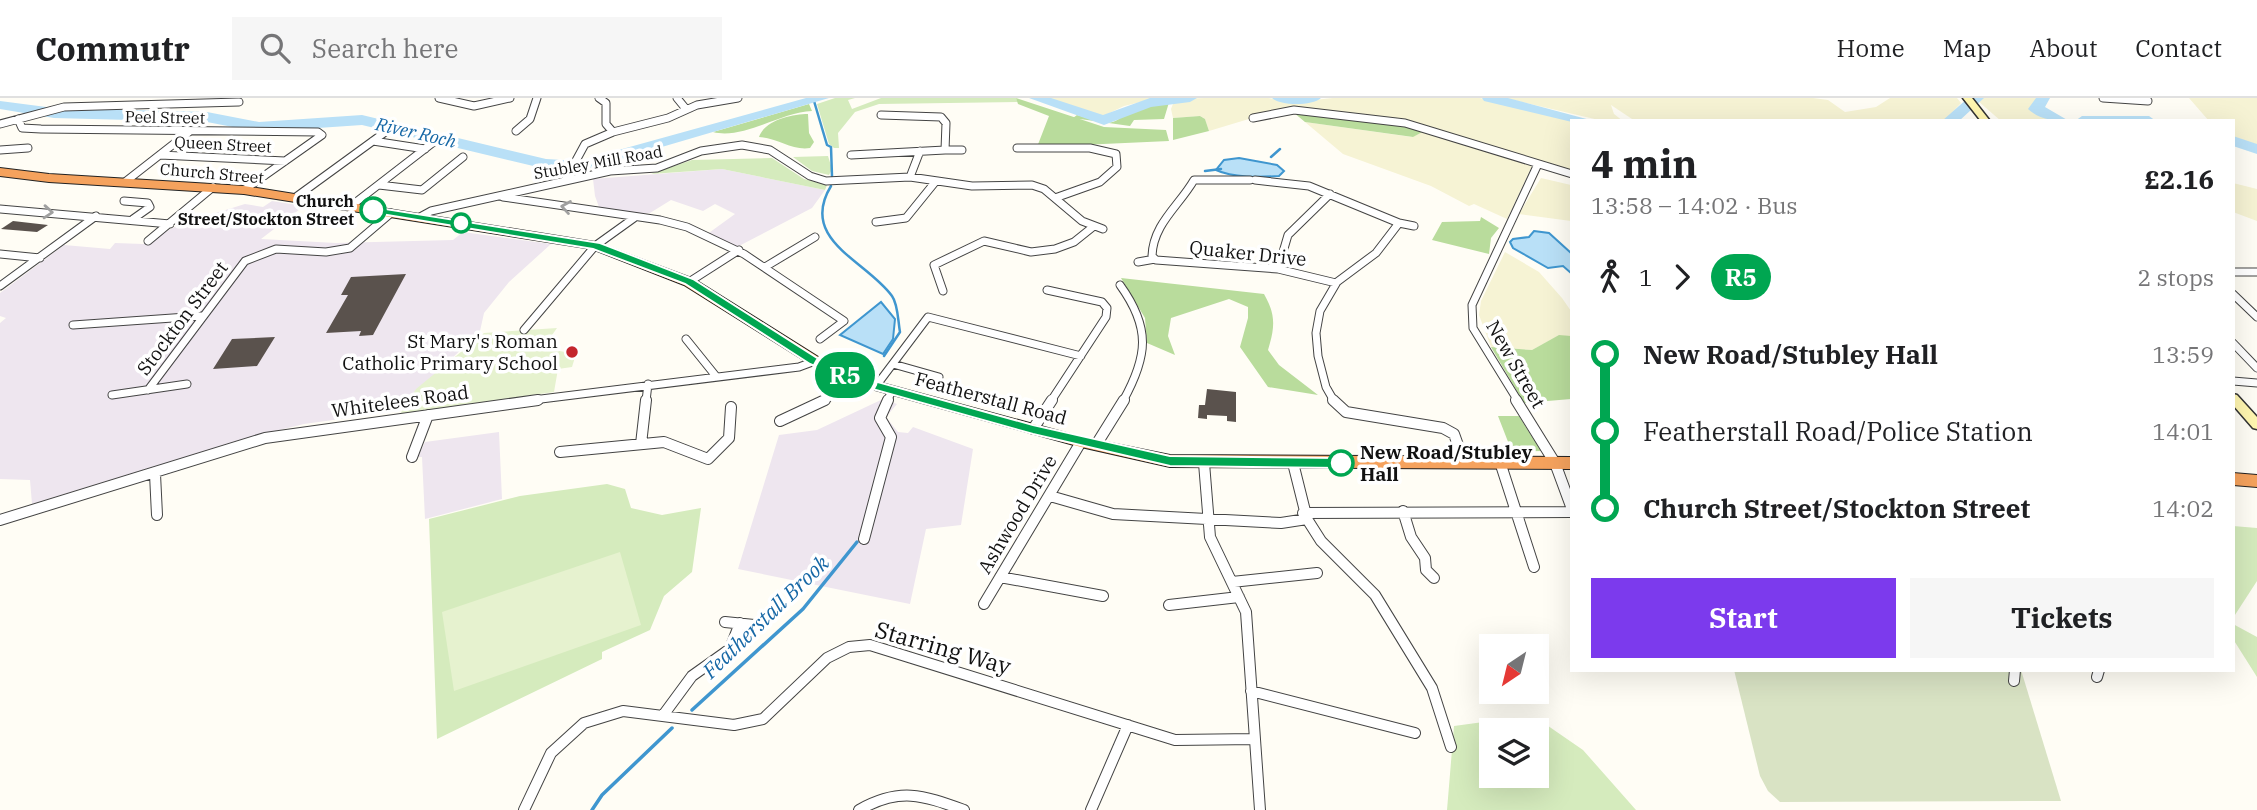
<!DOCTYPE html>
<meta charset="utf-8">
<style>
body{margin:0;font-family:"IBM Plex Serif",serif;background:#f6f6f6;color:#202124;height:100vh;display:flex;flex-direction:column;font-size:26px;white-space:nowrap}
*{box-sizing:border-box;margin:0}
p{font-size:23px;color:#757577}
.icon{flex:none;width:38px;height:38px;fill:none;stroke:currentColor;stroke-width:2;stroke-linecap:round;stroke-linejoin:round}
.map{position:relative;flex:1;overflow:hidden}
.drawer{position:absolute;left:1570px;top:21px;width:665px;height:553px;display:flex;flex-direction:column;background:#fff;border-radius:0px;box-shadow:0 7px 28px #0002}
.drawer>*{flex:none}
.badge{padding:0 14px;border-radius:23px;font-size:24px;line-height:46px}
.needle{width:46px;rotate:215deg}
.controls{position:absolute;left:1479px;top:536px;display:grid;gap:14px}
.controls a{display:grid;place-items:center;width:70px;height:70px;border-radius:0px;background:#fff;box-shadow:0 7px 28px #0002;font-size:35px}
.map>.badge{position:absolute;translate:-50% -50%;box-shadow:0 0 0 4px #fff}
.legs{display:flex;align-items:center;gap:10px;height:77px;padding:0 21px;font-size:23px}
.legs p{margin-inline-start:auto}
.headline{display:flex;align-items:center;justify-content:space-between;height:119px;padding:0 21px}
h1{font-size:38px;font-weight:700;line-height:52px}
.button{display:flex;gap:14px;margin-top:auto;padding:14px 21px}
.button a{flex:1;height:80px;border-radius:0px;background:#7c3aed;color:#fff;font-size:28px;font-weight:700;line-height:80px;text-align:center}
.button a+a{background:#f6f6f6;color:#202124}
ul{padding:0 21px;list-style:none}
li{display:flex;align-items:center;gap:24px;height:77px;font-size:26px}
li i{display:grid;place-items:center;width:10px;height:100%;margin:0 9px;background:currentColor}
li i::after{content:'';width:18px;height:18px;margin:-9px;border:5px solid;border-radius:50%;background:#fff}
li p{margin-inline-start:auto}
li:first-child i{background:linear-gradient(#0000 50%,currentColor 0)}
li:last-child i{background:linear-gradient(currentColor 50%,#0000 0)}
header{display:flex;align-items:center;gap:42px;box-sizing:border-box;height:98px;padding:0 35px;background:#fff;border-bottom:2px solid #e0e0e0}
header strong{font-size:33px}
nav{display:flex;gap:38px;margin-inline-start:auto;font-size:24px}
.search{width:490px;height:63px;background:#f6f6f6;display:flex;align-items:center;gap:18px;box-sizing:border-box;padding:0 24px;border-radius:0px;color:#757577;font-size:26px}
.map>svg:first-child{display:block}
.industrial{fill:#eee6ef}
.farmland{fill:#f6f3d4}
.green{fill:#d5ebbd;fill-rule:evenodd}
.forest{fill:#b9dc9c}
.cemetery{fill:#d9e3c4}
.pitch{fill:#e6f2cf}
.water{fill:#b9e0f7;stroke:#3f96cf;stroke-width:2}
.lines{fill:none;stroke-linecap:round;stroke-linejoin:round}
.stream-far1{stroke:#3f96cf;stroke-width:2.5}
.stream{stroke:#3f96cf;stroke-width:3.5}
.river{fill:#b9e0f7;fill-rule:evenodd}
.building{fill:#5a524d}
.street-far1-casing{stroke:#444;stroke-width:9}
.street-casing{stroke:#444;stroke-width:12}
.secondary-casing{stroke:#333;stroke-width:3}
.highway-casing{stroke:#222;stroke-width:2}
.street-far1{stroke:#fff;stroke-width:7}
.street{stroke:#fff;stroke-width:10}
.secondary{fill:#fff6b0;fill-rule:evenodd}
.highway{fill:#f5a25d;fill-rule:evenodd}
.oneway{stroke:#a0a0a0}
.line-1{fill:#00a651;stroke:#fff;stroke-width:2}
.stop-1-dot{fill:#fff;stroke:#00a651;stroke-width:3.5}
.poi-dot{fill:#c4262e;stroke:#fff;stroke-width:2.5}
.labels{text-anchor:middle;stroke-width:7;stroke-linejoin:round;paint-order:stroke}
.far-street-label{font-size:16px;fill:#111;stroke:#fff}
.far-stop-label{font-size:16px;font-weight:bold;fill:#111;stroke:#fff;text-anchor:end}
.far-water-label{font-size:18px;font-style:italic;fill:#1768a6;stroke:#fff}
.street-label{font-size:19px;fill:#111;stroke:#fff}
.poi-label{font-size:19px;fill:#111;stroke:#fff;text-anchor:end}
.stop-label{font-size:19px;font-weight:bold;fill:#111;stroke:#fff;text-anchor:start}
.water-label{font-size:21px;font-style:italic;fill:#1768a6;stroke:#fff}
.near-street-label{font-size:23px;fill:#111;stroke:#fff}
</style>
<header>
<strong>Commutr</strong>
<div class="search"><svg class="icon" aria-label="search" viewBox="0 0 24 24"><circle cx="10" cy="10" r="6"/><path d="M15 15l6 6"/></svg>Search here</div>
<nav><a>Home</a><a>Map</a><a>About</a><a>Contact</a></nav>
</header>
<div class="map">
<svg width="2257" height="712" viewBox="0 0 2257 712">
<rect width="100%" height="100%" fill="#fffdf5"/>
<path class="industrial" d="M722,71L825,92L812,110L737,149L706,137L735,116L715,106L703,113L671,102L650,115L631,116L599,109L595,98L593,81Z
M272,103L304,108L261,141L336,145L453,142L463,134L551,146L509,184L484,215L480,233L398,313L304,326L243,341L32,406L30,382L0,381V225L6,220L0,218V195L64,147L110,151L115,145L143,146L180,126L245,106L263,109Z
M883,301L897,306L886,319L898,334L908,335L913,329L973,351L961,427L926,431L910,506L738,471L779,337L817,332Z
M499,334L502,401L425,421L422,359H418L425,344Z"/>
<path class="farmland" d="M1044,0H1157L1124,8L1101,19Z
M1205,0H1268L1295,4L1333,0H1480L1577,23H1572L1571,74L1434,31L1295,11L1272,14L1209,33L1205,21L1200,18L1173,20L1171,11L1175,1Z
M1505,0H1813L1828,2L1845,14L1876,9L1890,0H1957L1961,5L1944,23H1635L1611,7L1614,16L1623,23H1603Z
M1982,0H2037L2033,12L2057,23H2001L1978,3Z
M2189,0H2257V49L2233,41V23H2209Z
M1305,24L1412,39L1428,31L1528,64L1532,68L1507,121L1474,106L1469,108L1431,88L1343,56Z
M1541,80L1571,87V123L1519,116Z
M2233,85L2257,91V123L2233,114Z
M1505,154L1539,174L1562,200L1571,213V238H1558L1532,252L1491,249L1479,217L1481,203Z"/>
<path class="green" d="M835,0H855L848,2L852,11L881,0H1016L1018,4L879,6L855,14L838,35L839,50H834L829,46L817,6Z
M828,58L832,71L829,77L812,73L793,59Z
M772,60L804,81L827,87L825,92L722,71L651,76L692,62Z
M607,386L625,391L631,410L662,417L701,410L692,474L664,498L650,532L602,554V561L437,641L429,421L520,398Z
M2233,428L2257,430V483L2233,520Z
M2233,526L2257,539V579L2233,541Z
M1513,620L1538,621L1583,652L1636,712H1447L1454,628ZM1491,632H1536V677H1491Z"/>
<path class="forest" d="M1016,0L1104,29L1166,32L1169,43L1037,49L1049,18L1018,6Z
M1170,1L1164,21L1134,22L1130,28L1073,20L1077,17C1105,25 1112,32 1130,10Z
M809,6L812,13C781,14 743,42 713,34Z
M1293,14L1428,31L1413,39L1305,24Z
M808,16L809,35L814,44L810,50C793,53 777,40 759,39C765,22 792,16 808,16Z
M1200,18L1205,21L1209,33L1173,42V20Z
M1481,119L1499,130L1491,140L1489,156L1432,142L1442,124L1480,123Z
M1121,180L1264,196C1276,217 1275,229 1268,252L1279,267L1318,297L1268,289L1240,249L1248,220V209L1229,201L1171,220L1168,238L1175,257L1147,245L1145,220Z
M1559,237L1571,238V301L1524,305L1491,249L1532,252Z
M1498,318H1519L1541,353L1512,354Z"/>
<path class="cemetery" d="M1734,572H2021L2061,703L1780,704L1768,693L1760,678Z"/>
<path class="pitch" d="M557,230L543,250L576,256L572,269L558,271L554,294L400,316L416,291L484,235Z
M620,454L641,527L454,593L442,514Z"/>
<path class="water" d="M1239,60L1277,67L1284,73L1279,78C1260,79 1233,80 1216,72L1224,62Z
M1534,133L1549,135L1571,155V175L1563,168L1548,170L1513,150L1510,144L1513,141L1529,139Z
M881,204L895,221L893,241L883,256L840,237Z"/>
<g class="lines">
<path class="stream-far1" d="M814,3L827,47L831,49L832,78
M1271,59L1280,51
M1205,73L1221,71
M831,88C798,142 867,163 892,198C898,206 898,223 900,234L884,258"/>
<path class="stream" d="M692,612L803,511L857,444
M592,712L602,697L672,630"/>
<path class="river" d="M806,0H829L580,73L546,71L362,27L259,34L207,24L54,20L0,11V3L54,10L207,14L259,24L362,17L546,61L579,63Z
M1029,0H1051L1103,17L1150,0H1197L1190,4L1151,9L1104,27Z
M1272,0H1321C1312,8 1281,8 1272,0Z
M1482,0H1508L1594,23L1572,24L1484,3Z
M1968,0H1984L1959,23H1942Z
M2036,0H2050L2045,9L2069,23C2054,23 2040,22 2028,11Z
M2082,18H2149L2156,23H2075Z
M2233,38L2257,46V56L2233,48Z"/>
</g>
<path class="building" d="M13,123L48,127L37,134L1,131Z
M406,176L373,237L359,238L361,233L326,235L348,197H341L351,179Z
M275,239L257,268L213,271L232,241Z
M1207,291L1236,294V324L1227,323V318L1207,317V321L1198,320L1199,307H1205Z"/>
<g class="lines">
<g class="street-far1-casing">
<path id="street-far1" d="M439,0L474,8L510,0
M599,0L606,5V26L613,34
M677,0L686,11
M2103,0L2148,3
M1253,20L1294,12L1405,25L1572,76
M18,21L22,30L41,31L318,34L322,37L244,92
M0,26L64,9L239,4
M516,33L530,21L537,0
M373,43L425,51
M1017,50H1090L1116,56L1117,69L1100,84L1055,100
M0,52L28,50
M945,52H962
M160,57L285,63
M851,57L945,52L946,25L941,19L881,17
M910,79L920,53
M566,81L585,46L613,34L668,20L697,7L738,0
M1250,82H1194C1179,108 1153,126 1152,158L1156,162L1278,171L1336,185
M1255,82L1309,88L1399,125L1414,128
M125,84L189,34
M379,87L422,92L463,59
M296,99L388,32
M503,99L660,122L687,129L744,156L844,223L820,241
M124,103L148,105L150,109L133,121
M351,108L435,43
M0,111L170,126
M420,119L431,113L610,73L657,70L701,53L742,47L770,52L810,78L826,83L910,79L972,88L1032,87L1044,91L1082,123L1103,131
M876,124L906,120L936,83
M148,143L213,89
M0,156L40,160
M1138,164L1155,161
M765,169L815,139
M1278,171L1288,137L1330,96
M2233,174H2257
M689,184L739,152
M1120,187C1151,230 1148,258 1123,303
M0,188L96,118
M1047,192L1102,204L1107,210L1106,219L1051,303
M943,193L934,167L984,143L1031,154L1055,151L1074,144L1094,128
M2233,196L2257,219
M73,227L201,218
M524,232L595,148L634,120
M686,241L715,277
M2233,245L2257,270
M893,266L939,279
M2233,283L2257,285
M876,288L928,219L1081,258
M148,292L245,163L276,151L326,154L350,150L391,115
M112,297L187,286
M525,303L799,269L815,263
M646,303L648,286
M821,303L862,284
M887,303L892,293
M1334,303L1326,289L1318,258L1316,235L1320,213L1337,184L1376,155L1399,125
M1518,303L1473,230L1472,207L1538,66"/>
</g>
<g class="street-casing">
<path id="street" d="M1333,302L1346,314L1443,330L1454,336L1464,364
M1516,302L1555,365L1572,411
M780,323L825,302
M1033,331L1052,302
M641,346L646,302
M1096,347L1124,302
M560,354L664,344L708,361L729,340L731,309
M412,359L428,317
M1500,364L1534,469
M1204,365L1210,439L1246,514L1260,712
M1293,365L1307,421L1321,443L1375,497L1432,590L1451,649
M155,376L157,417
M1050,398L1113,416L1281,425L1307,421
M1403,413L1411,439L1425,460L1426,472L1434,480
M1303,415L1572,414
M0,422L265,340L538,302
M864,441L891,339L880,320L888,302
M1000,479L1103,498
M1232,484L1317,475
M984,506L1081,344
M1169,507L1239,499
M725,524L754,527
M2097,579L2099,572
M2014,583L2015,572
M1251,593L1415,635
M664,616L692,578L730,551L740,525
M524,712L551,655L584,625L623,613L734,627L763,621L827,560L849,549L870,547L1175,642L1255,641
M859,712C900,689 922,697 964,712
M1091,712L1128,627"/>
</g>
<g class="secondary-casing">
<path id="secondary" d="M1963,0H1972L1990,23H1981Z
M2233,296L2237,297L2257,319V331L2253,330L2233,307Z"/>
</g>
<g class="highway-casing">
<path id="highway" d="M0,70L49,76L244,88L595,144L694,181L820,260L867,281L1081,339L1170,357L1572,359V371L1170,369L1081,349L857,287L810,266L684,187L592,151L244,96L49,84L0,78Z
M2233,375L2257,377V389L2233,387Z"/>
</g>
<use href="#street-far1" class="street-far1"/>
<use href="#street" class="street"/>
<use href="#secondary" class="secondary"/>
<use href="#highway" class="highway"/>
</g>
<defs><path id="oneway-chevron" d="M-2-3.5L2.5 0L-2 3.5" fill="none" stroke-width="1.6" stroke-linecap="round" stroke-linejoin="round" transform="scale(1.75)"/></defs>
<g class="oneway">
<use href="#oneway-chevron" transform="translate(566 109) rotate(-171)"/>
<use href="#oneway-chevron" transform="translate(48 114) rotate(4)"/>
</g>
<path class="line-1" d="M373,109L600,145L693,181L819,261L867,281L1033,327L1170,358L1341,360L1348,365L1341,370L1170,368L1033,336L858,287L810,266L685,186L593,151L369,114L367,112Z"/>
<g class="stop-1-dot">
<circle cx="373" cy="112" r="12"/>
<circle cx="461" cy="125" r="9"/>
<circle cx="1341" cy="365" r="12"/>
</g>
<circle class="poi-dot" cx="572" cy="254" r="7"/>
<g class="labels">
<g class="far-street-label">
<text transform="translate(165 19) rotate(1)" y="6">Peel Street</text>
<text transform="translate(223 46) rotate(3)" y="6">Queen Street</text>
<text transform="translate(598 64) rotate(-10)" y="6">Stubley Mill Road</text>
<text transform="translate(212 75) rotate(5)" y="6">Church Street</text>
</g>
<g class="far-stop-label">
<text x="354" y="109">Church<tspan x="354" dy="18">Street/Stockton Street</tspan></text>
</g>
<g class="far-water-label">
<text transform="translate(416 35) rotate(13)" y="6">River Roch</text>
</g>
<g class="street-label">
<text transform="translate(1248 155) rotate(6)" y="7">Quaker Drive</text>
<text transform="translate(182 220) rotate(-53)" y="7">Stockton Street</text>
<text transform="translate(1516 266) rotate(60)" y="7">New Street</text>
<text transform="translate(991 300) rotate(15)" y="7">Featherstall Road</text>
<text transform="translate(400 303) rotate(-8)" y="7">Whitelees Road</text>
<text transform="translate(1017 416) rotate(-59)" y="7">Ashwood Drive</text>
</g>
<g class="poi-label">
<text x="558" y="250">St Mary's Roman<tspan x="558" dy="22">Catholic Primary School</tspan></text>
</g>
<g class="stop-label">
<text x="1360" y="361">New Road/Stubley<tspan x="1360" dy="22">Hall</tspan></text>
</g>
<g class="water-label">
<text transform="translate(766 519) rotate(-44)" y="7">Featherstall Brook</text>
</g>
<g class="near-street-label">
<text transform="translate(943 550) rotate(16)" y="8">Starring Way</text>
</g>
</g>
</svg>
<div class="controls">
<a><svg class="needle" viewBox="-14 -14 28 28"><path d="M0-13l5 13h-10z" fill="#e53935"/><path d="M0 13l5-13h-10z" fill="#757577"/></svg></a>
<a><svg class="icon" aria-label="layers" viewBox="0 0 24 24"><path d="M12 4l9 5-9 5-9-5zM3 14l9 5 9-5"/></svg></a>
</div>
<b class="badge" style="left:845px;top:277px;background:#00a651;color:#fff">R5</b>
<section class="drawer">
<div class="headline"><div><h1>4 min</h1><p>13:58 – 14:02 · Bus</p></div><b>£2.16</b></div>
<div class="legs"><svg class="icon" aria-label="walk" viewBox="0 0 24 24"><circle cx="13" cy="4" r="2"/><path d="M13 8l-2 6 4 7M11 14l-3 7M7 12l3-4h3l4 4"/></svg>1<svg class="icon" aria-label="forward" viewBox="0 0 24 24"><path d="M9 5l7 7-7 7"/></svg><b class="badge" style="background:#00a651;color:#fff">R5</b><p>2 stops</p></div>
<ul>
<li><i style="color:#00a651"></i><b>New Road/Stubley Hall</b><p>13:59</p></li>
<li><i style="color:#00a651"></i><span>Featherstall Road/Police Station</span><p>14:01</p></li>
<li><i style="color:#00a651"></i><b>Church Street/Stockton Street</b><p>14:02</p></li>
</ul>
<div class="button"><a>Start</a><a>Tickets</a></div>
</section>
</div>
